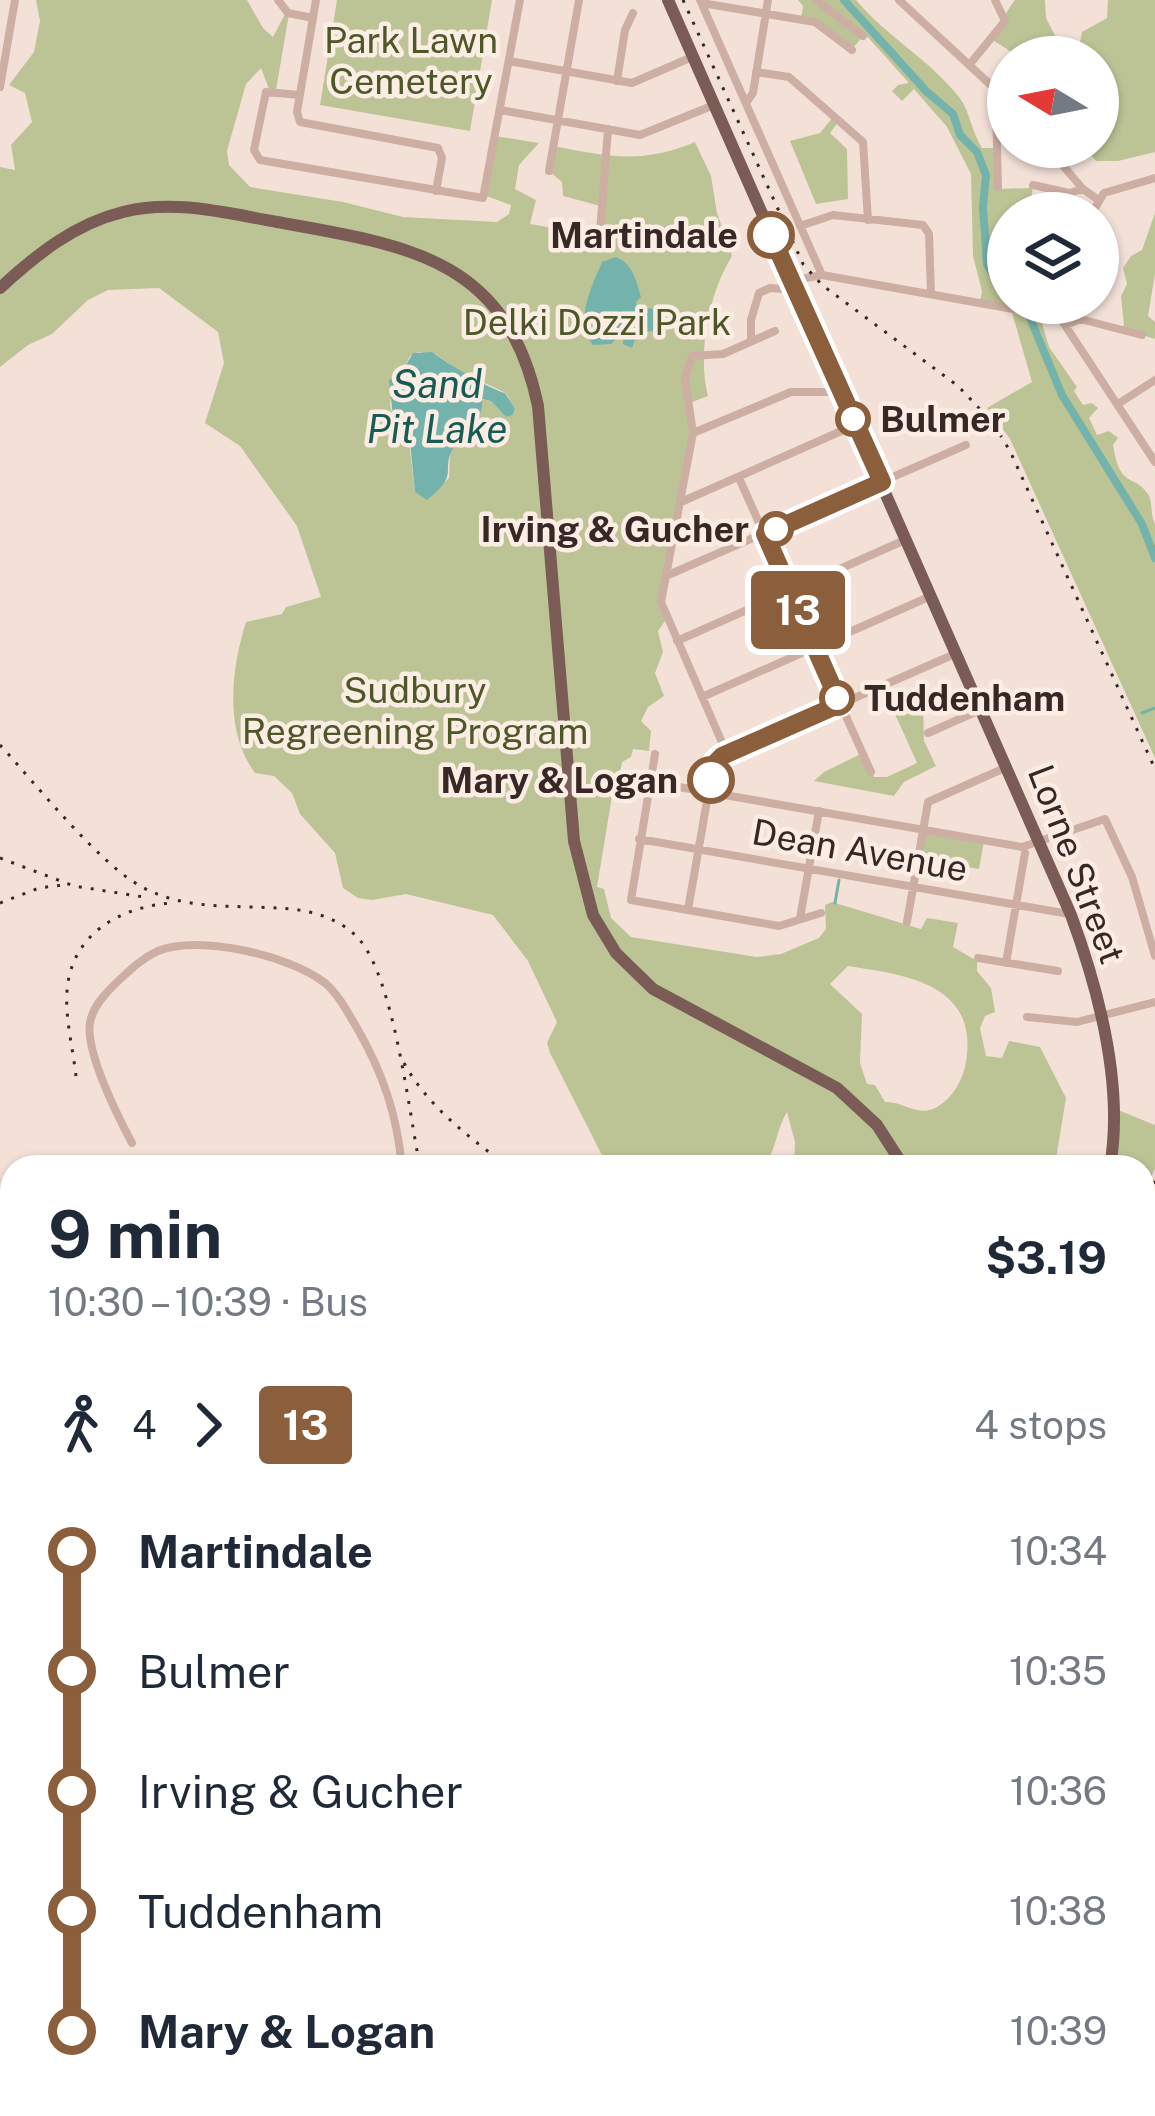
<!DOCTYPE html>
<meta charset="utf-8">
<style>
body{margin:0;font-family:"Public Sans",sans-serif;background:#f2f2f3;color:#1f2937;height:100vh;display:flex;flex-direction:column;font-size:45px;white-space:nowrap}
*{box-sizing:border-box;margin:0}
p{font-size:39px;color:#747a83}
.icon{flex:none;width:66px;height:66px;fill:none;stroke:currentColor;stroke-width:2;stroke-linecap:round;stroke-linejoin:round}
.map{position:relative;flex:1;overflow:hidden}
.panel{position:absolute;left:0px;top:1155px;width:1155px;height:963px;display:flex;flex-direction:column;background:#fff;border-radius:36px 36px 0 0;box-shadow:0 3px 9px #0004}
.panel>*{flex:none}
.badge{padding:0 24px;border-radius:9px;font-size:42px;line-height:78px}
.needle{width:78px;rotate:280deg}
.buttons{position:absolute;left:987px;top:36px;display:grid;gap:24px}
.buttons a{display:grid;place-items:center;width:132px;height:132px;border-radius:50%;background:#fff;box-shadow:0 3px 9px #0004;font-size:60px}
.map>.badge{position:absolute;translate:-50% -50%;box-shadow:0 0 0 6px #fff}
.legs{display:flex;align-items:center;gap:18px;height:132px;padding:0 48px;font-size:39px}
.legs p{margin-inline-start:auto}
.overview{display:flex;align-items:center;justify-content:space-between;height:204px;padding:0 48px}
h1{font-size:66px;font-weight:700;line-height:90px}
ul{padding:0 48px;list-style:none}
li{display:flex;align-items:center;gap:42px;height:120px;font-size:45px}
li i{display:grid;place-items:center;width:18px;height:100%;margin:0 15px;background:currentColor}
li i::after{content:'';width:30px;height:30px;margin:-15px;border:9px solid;border-radius:50%;background:#fff}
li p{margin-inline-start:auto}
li:first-child i{background:linear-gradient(#0000 50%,currentColor 0)}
li:last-child i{background:linear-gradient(currentColor 50%,#0000 0)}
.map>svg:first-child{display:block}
.green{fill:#bcc496;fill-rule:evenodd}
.water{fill:#74b3ab}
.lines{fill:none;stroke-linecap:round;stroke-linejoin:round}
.stream{stroke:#74b3ab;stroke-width:3}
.river{stroke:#74b3ab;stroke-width:8}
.minor{stroke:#cdaea3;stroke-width:8}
.major{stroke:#7a5b55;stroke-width:12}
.rail{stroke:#372826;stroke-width:3;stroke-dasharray:3 9;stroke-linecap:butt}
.line-1-casing{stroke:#fff;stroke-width:27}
.line-1{stroke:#8b5e3c;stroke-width:18}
.stop-1-dot{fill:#fff;stroke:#8b5e3c;stroke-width:6}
.labels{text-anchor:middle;stroke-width:9;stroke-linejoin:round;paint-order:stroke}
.park-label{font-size:36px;fill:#4e5727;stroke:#fbede4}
.stop-label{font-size:36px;font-weight:bold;fill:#372826;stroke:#fbede4;text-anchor:end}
.street-label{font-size:36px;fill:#372826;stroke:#fbede4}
.water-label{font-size:39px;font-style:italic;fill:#175c54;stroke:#fbede4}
</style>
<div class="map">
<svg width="1155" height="2116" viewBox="0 0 1155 2116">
<rect width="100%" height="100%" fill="#f3e1d8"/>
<path class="green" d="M36,0H247L263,28L273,37L286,12L289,14L276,90L269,89L261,68L246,84L227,151L229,165L250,187L343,202L403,217L497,222L509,214L511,205L484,195L495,136L539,143L519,165L515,189L536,200L530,224L599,236L604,207L563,196L562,182L549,171L553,146C609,157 642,164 695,142L711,176L717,213L732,256C709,293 697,354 708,396L687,404L693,424L662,585L667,618L658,631L663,652L655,673L664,696L648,707L641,721L651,731L649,751L633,749L631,757L622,762L619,777H610L606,784L612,796L597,887L604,889L611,918L631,937L757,957L781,954L819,938L826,929L825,905L832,902L921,929L927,918L958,923L953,947L977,961V971L991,988L995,1012L985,1016L980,1028L986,1056L1002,1058L1009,1041L1040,1047L1066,1098L1056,1159L1041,1158L1023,1167H794L795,1142L787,1112C775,1132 776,1154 762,1167H608L550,1053L547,1043L557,1022L528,961L493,915L406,894L372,900L358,898L343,888L335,853L300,814L292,793L274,776L255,773C224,732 231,669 246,622L282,614L286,607L321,597L297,526L240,446L205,423L224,363L218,332L159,288L108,290L88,300L52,334L28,345L0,367V167L15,170L11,145L32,122L25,93L9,85L34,52L40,21ZM418,352L435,354L461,372L506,393L515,410L513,415L506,417L491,401L481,399C485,425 464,428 453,449C448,456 450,469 449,478L427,499L415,492L408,433L393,417L390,404L395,373L403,370L410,356ZM848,966C905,975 979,983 966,1062C963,1079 954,1097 937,1107C919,1118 903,1101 885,1102L875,1085L867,1084L860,1063L862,1014L830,984Z
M337,0H492L470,131L320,105Z
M798,0H856C886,36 930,60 959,97C971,113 971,131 982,148H997L998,189L1029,188L1033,185L1030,213H1008V245L1003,246L1008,264V303H1036L1049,347L1077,387L1074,391L1083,405L1092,403L1098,408L1089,418L1097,435L1109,431L1118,438L1113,445C1120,490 1134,473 1148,494C1153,501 1150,515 1155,524V758L1010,439L987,408L1032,382L1011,309L980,303L982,291L973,256L971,174L947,127L914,89L902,101L892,91L898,85L909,83L865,34L852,49L820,24L801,19L803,6Z
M1015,0H1045L1046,18L1066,57H1009L1010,51L991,39C1002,26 1004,13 1015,0Z
M1108,0H1155V152L1118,161H1096L1084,147H1098V57H1077L1082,32L1107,18Z
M834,116L839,121L830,133L847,149L848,199L816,204L790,141L820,133Z
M1155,213V274L1148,316L1155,322V339L1116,327L1124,326L1121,296L1127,284L1123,268L1131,256L1142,250Z
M923,702L924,741L936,766L904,782L894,796L814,781L824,772L863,753L874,777H887L917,763L895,714Z
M922,830L984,841L979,869L917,858Z
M1113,1108L1155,1125V1169L1143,1192V1167H1110Z
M1155,1290V1712L1143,1692V1301Z"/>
<path class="water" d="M616,257C633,264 636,280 641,297L636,302L638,308L663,309L665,316L653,331L638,332L632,348L623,344V332L611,344L593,345C574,321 591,288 602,262Z
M432,352C446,363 492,390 505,393L515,409L513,415L506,417L491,401L482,399C484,425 464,428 453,449C440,472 461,473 427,500L415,492L410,442L393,417L389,380L403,370L413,353Z"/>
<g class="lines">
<path class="stream" d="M1142,713L1155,708
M835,903L839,880
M1143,1342L1155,1352
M989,2106L991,2116"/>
<path class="river" d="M844,0L926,91L953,114L960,135L977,152L986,175L983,207L987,264L1000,288L1008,294
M1030,318L1062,395L1142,524L1155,558"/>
<path class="minor" d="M278,0L288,13L313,18
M316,0L297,112L300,122L438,148L442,158L436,191
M700,0L822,275
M816,0L863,36
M899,0L1008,101
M702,3L815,22L852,50
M509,61L632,83L692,57
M970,64L1005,21L995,0
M756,72L789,77L863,142L868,220
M617,81L625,30L633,13
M0,87L15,0
M300,95L266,92L254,150L260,160L483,198L520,0
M746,103L753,93L768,0
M500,110L640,135L714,105
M1047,147L1083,189L1097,199
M549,171L579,0
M1033,185L1069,193L1083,189
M998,187L996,105L1002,95
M1092,213L1104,193L1155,178
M800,226L833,215L923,225L929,234L931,294
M600,232L608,129
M1006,245H1008
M791,281L822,275L1041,314L1057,313
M1057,313L1155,462
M1066,325L1080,319L1142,335
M751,340V320L759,293L770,288L794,290
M1118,404L1155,380
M693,433L791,392H840
M739,478L871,772
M681,502L855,425
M666,576L966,445
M677,641L905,540
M702,697L931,596
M928,733L980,710
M655,754L631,900L779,926L821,913
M727,754L661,602L693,433L685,379L692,356L723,354L775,331
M650,782L1022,847L1105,819L1132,877L1155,956
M639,839L1069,914
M688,910L712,772L718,758L957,653
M800,918L819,811
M907,922L928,802L1007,767
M978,958L1058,971
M1006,963L1025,853
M1027,1017L1077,1022L1155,1002
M132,1143C118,1117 85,1051 90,1023C92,1008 104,995 114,985C128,972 140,959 158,951C199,934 291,956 325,983C339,995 348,1013 357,1028C383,1073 397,1115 402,1167
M1143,1301L1155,1290
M0,1848L12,1841
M0,1992L12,1990
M0,2037L12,2038
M185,2106L203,2116
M264,2106L265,2116
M454,2106L458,2116
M812,2106V2116"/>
<path class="major" d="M668,0L1071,915C1099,991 1124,1086 1110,1167
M0,288C36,255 74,224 123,212C175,199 226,213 277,222C404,245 507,256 538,406L574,841L593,915L616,953L653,989L837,1088L877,1125L904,1167
M1013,2106L1014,2116"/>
<path class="rail" d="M683,0L803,264L822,285L958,386L993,423L1010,451L1155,769
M0,745C35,783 99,864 142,887C184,910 231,905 276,908C306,909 338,916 359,939C394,979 409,1112 420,1167
M0,858L74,886L150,898
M0,903L39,888L63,885
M404,1063C428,1107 470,1138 509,1167
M76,1076C73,1049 65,1018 67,991C71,934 120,907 171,903
M1143,1205L1155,1181
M1143,1939L1155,1972
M0,2019L12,2017
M354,2106L359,2116
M552,2106L556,2116
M597,2116L600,2106
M689,2116L695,2106"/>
</g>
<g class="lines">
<g class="line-1-casing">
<path id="line-1" d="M711,780L714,764L722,756L840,704L765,534L882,482L771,235"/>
</g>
<use href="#line-1" class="line-1"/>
</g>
<g class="stop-1-dot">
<circle cx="771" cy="235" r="21"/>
<circle cx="853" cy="419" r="15"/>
<circle cx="776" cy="529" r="15"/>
<circle cx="837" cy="698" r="15"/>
<circle cx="711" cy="780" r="21"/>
</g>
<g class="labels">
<g class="park-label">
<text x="411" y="53">Park Lawn<tspan x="411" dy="41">Cemetery</tspan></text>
<text x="597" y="335">Delki Dozzi Park</text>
<text x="415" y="703">Sudbury<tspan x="415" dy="41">Regreening Program</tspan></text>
</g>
<g class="stop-label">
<text x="738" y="248">Martindale</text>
<text x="880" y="432" text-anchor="start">Bulmer</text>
<text x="749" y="542">Irving &amp; Gucher</text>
<text x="864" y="711" text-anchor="start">Tuddenham</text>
<text x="678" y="793">Mary &amp; Logan</text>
</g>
<g class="street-label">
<text transform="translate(860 850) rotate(10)" y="13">Dean Avenue</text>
<text transform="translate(1077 864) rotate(69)" y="13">Lorne Street</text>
</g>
<g class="water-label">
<text x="437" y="398">Sand<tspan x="437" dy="45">Pit Lake</tspan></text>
</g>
</g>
</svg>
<div class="buttons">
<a><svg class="needle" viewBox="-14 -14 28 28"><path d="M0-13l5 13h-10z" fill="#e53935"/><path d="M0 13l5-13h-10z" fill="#747a83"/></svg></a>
<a><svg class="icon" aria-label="layers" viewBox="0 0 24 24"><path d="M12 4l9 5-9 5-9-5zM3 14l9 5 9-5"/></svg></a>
</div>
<b class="badge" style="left:798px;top:610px;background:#8b5e3c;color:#fff">13</b>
<section class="panel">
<div class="overview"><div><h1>9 min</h1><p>10:30 – 10:39 · Bus</p></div><b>$3.19</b></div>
<div class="legs"><svg class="icon" aria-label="walk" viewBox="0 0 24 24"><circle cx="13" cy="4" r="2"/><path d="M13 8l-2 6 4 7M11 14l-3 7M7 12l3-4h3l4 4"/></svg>4<svg class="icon" aria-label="forward" viewBox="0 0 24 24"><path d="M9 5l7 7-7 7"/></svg><b class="badge" style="background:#8b5e3c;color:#fff">13</b><p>4 stops</p></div>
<ul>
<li><i style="color:#8b5e3c"></i><b>Martindale</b><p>10:34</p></li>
<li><i style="color:#8b5e3c"></i><span>Bulmer</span><p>10:35</p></li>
<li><i style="color:#8b5e3c"></i><span>Irving &amp; Gucher</span><p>10:36</p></li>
<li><i style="color:#8b5e3c"></i><span>Tuddenham</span><p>10:38</p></li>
<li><i style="color:#8b5e3c"></i><b>Mary &amp; Logan</b><p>10:39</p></li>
</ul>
</section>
</div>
